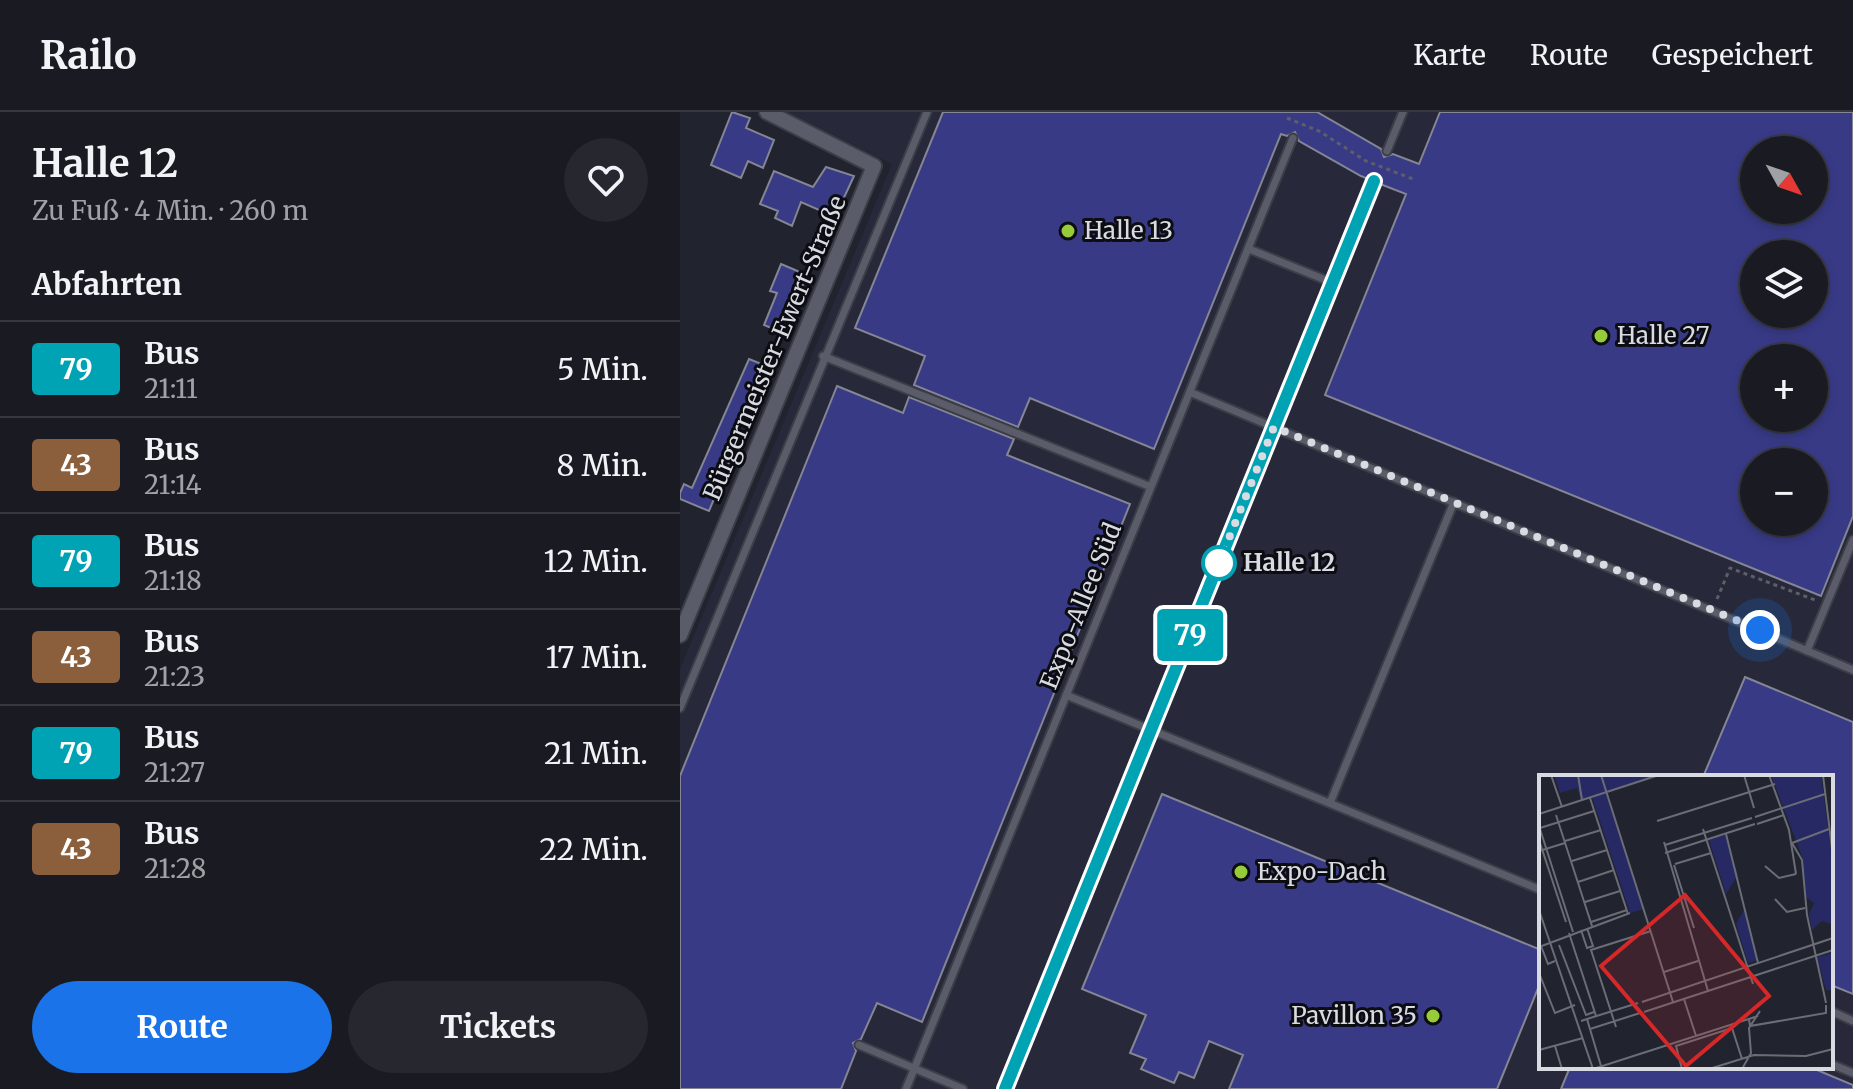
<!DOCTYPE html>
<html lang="de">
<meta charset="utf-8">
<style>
body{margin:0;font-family:Merriweather,serif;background:#26272f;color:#f1f3f6;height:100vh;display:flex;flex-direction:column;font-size:30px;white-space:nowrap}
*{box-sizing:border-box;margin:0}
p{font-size:26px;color:#9fa1a5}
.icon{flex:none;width:44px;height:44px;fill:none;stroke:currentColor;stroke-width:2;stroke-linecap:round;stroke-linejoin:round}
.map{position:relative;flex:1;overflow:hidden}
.drawer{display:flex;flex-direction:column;background:#191a22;width:680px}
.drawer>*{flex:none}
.badge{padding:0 16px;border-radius:6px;font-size:28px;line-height:52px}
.needle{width:52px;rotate:130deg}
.fabs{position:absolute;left:1060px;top:24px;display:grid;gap:16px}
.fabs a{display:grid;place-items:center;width:88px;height:88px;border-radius:50%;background:#191a22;box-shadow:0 4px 12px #0003,0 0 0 2px #373840;font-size:40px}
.you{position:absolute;width:40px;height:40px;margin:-20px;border:6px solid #fff;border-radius:50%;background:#1a73e8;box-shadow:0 0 0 12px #1a73e833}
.map>.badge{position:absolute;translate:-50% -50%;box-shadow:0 0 0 4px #fff}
h2{padding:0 32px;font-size:30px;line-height:72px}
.round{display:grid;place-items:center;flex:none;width:84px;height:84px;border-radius:42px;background:#26272f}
.overview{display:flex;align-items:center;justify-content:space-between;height:136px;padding:0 32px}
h1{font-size:38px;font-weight:700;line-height:60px}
.action{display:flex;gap:16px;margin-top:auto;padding:16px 32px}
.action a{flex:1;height:92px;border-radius:48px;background:#1a73e8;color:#fff;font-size:32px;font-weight:700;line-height:92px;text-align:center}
.action a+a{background:#26272f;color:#f1f3f6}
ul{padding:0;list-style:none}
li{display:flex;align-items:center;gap:24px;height:96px;padding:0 32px;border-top:2px solid #373840}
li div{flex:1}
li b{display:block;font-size:30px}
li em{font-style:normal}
li .badge{min-width:88px;font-weight:700;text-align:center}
header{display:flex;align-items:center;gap:48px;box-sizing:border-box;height:112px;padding:0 40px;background:#191a22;border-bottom:2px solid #373840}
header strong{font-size:38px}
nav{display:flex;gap:44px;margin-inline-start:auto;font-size:28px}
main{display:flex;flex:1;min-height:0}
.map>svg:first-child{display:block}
.built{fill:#27293a;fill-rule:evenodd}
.building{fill:#383a86;stroke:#848694;stroke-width:2;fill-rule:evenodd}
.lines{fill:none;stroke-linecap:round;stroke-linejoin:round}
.service-casing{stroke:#3c3e47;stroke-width:11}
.minor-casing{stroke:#3c3e47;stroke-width:18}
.path{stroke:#5d5f68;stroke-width:3;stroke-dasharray:4 4;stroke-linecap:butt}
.service{stroke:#5a5c69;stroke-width:7}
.minor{stroke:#5a5c69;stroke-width:14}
.line-casing{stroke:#fff;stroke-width:18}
.line{stroke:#00a3b4;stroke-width:12}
.walk{stroke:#d9dbe2;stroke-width:8;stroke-dasharray:0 14.4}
.poi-dot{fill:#96cc39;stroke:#0c0d12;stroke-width:3}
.stop-dot{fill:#fff;stroke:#00a3b4;stroke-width:4}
.labels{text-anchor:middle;stroke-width:6;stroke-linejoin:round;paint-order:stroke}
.poi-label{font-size:24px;fill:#d9dbe2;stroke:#0c0d12;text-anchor:start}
.street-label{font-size:24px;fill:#d9dbe2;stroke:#0c0d12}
.stop-label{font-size:24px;font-weight:bold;fill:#d9dbe2;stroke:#0c0d12;text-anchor:start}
.inset-road{fill:none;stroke:#6b6d76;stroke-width:2}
.view{fill:#d62828;fill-opacity:0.15;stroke:#d62828;stroke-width:4}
.inset-edge{fill:none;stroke:#d9dbe2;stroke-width:4}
</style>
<header>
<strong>Railo</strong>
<nav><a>Karte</a><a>Route</a><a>Gespeichert</a></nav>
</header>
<main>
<section class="drawer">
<div class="overview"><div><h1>Halle 12</h1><p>Zu Fuß · 4 Min. · 260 m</p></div><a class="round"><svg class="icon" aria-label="heart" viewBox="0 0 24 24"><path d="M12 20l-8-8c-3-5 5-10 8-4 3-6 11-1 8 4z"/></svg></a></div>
<h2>Abfahrten</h2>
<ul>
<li><span class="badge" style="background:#00a3b4;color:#fff">79</span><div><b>Bus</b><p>21:11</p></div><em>5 Min.</em></li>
<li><span class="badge" style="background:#8b5e3c;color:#fff">43</span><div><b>Bus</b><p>21:14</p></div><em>8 Min.</em></li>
<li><span class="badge" style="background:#00a3b4;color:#fff">79</span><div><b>Bus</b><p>21:18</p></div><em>12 Min.</em></li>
<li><span class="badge" style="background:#8b5e3c;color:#fff">43</span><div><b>Bus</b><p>21:23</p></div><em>17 Min.</em></li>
<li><span class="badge" style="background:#00a3b4;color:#fff">79</span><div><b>Bus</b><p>21:27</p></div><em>21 Min.</em></li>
<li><span class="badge" style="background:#8b5e3c;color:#fff">43</span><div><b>Bus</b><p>21:28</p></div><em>22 Min.</em></li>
</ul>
<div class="action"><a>Route</a><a>Tickets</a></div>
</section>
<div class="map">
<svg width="1173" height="977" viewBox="0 0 1173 977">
<rect width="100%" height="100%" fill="#21232e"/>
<path class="built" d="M106,0H1173V977H0V557L212,52ZM1074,38H1134V98H1074ZM1074,142H1134V202H1074ZM1074,246H1134V306H1074ZM1074,350H1134V410H1074ZM861,665H1151V955H861Z"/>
<path class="building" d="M52,0L70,6L66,16L94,28L83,56L68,49L61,66L31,53Z
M263,0H637L701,37L704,45L713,42L739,52L760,0H1173V404L1141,484L645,283L726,82L700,72L697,63L688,67L681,64L619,29L615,20L607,24L601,22L474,337L350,286L338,315L234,273L245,244L175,216ZM1074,38H1134V98H1074ZM1074,142H1134V202H1074ZM1074,246H1134V306H1074ZM1074,350H1134V410H1074Z
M146,55L174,64L155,105L121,90L112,114L95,106L98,99L80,92L94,59L133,75Z
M101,152L127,163L103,221L84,213L97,181L90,179Z
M69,247L89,255L69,304L62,301L49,333L55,336L29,399L0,387V381L4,372L12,376Z
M157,274L223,301L229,285L334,327L327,343L450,392L242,910L197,891L181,927L173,931L176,939L161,977H0V664Z
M1065,565L1173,610V882L1151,873V665H1023Z
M482,682L861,838V869L817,977H549L563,943L529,929L514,966L499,960L494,971L461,957L466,947L450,941L466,903L402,877Z
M890,955H1130L1173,973V977H881Z"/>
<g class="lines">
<g class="service-casing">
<path id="service" d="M707,39L723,0
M569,137L653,171
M143,244L471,375
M512,281L1173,558
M1127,539L1173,428
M386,583L861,778
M0,596L247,0
M650,691L774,390
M1151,899L1173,909
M179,933L283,977
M1151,952L1173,961
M226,977L613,26
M325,977L694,69"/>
</g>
<g class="minor-casing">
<path id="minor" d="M0,523L194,54L87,0"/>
</g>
<path class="path" d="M607,6L639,19L686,49L733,67
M1037,487L1050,456L1135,488"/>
<use href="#service" class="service"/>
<use href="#minor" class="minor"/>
</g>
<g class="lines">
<g class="line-casing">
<path id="line" d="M325,977L694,69"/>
</g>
<use href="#line" class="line"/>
<path class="walk" d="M539,451L594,315L1080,518"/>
</g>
<g class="poi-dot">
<circle cx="388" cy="119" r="8"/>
<circle cx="921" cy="224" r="8"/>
<circle cx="561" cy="760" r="8"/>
<circle cx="753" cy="904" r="8"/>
</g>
<circle class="stop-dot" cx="539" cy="451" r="16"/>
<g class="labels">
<g class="poi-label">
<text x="404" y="127">Halle 13</text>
<text x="937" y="232">Halle 27</text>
<text x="577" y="768">Expo-Dach</text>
<text x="737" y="912" text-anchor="end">Pavillon 35</text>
</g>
<g class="street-label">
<text transform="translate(95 236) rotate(-67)" y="8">Bürgermeister-Ewert-Straße</text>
<text transform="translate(401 494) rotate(-68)" y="8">Expo-Allee Süd</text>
</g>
<g class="stop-label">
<text x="563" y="459">Halle 12</text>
</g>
</g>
<g transform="translate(859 663)">
<rect width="294" height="294" fill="#21232e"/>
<path d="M15,0H120L67,17L105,134L91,138L53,22L42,25L38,13L21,18ZM232,0H282L294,92L292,149L283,146L273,155L270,139L275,128L267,122L264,84ZM186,60L199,100L187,119L170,65ZM206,133L218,185L209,188L197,149ZM294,178V215H287L278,182Z" fill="#272965"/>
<path class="inset-road" d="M12,0L23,32M39,0L43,25M62,0L134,227M205,0L215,33M230,0L250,55L257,99M284,0L294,82M51,23L89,139M0,39L120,0M17,40L53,151M216,42L286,19M118,46L236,9M218,49L245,40M0,51L34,157M1,53L55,36M164,54L214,209M187,59L219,188M0,65L27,147M26,66L62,55M125,67L169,216M253,68L263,85L268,140L287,228M253,68L290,54M126,70L213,43M0,76L26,68M126,78L216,49M33,86L68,75M136,89L172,78M135,90L155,153M226,91L240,103L257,99M39,107L75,95M236,124L248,137L266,133M46,127L81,116M0,135L54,294M52,147L88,135M42,155L48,173L54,171L48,153M30,158L57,241M20,170L47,240L55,237M2,171L9,189L16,186M0,172L91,138M125,197L159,186M0,198L16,238L36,230M145,224L157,261M103,227L294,163M105,237L294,175M48,244L99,228M210,244L211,251L287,238V230M42,246L48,244L62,291M77,252L52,175L112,156M51,254L101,238M16,271L23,294M0,275L44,263M54,294L219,241M143,294L137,271L193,253L203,284M170,294L215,280L267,281L294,274M203,294L212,278L210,253L221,236"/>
<path class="view" d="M146,120L230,221L147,291L62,191Z"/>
<rect width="294" height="294" class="inset-edge"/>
</g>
</svg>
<div class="fabs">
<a><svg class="needle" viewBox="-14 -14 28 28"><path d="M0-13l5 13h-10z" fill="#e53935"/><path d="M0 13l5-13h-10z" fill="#9fa1a5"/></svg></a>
<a><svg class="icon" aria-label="layers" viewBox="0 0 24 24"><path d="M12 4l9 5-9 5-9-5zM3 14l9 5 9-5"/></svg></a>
<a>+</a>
<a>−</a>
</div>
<div class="you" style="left:1080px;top:518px"></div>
<b class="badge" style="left:510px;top:523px;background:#00a3b4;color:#fff">79</b>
</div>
</main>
